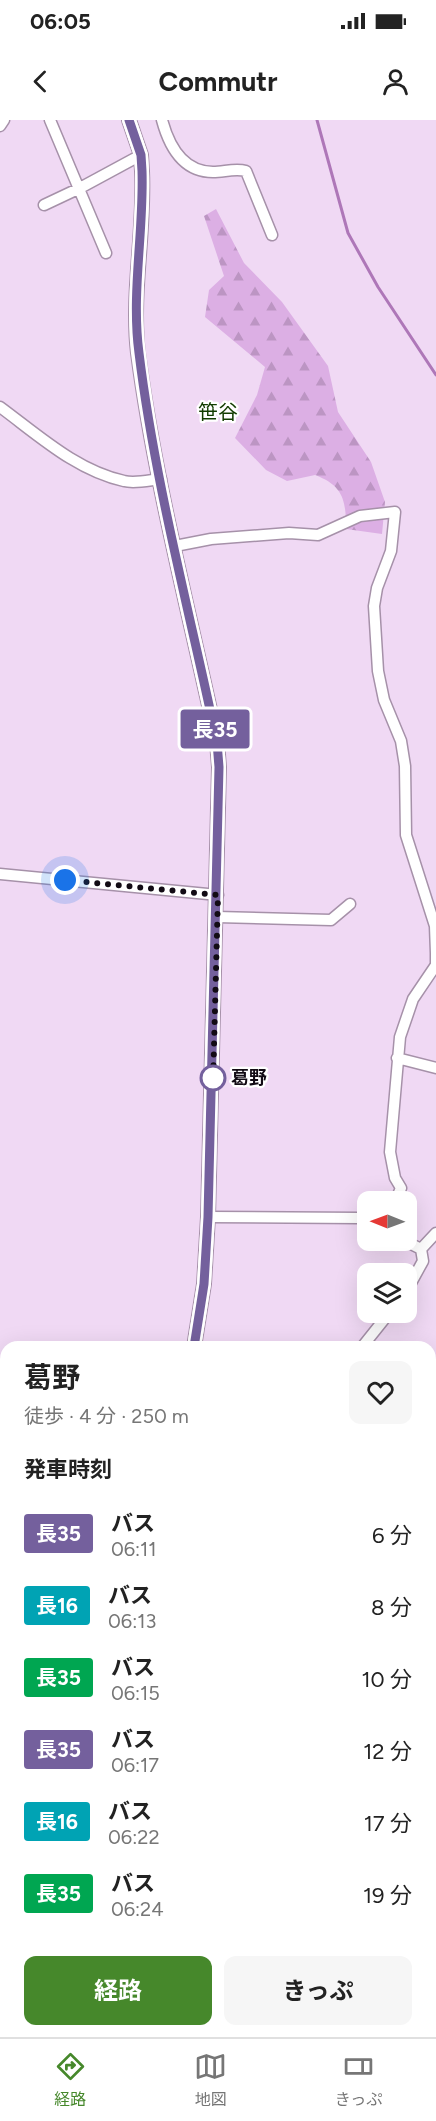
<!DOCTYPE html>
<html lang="ja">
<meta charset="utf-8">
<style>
body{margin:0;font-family:Figtree,"Noto Sans JP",sans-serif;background:#f6f6f6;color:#222;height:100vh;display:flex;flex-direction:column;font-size:22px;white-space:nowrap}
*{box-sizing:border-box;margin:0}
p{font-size:20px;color:#767676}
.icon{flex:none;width:33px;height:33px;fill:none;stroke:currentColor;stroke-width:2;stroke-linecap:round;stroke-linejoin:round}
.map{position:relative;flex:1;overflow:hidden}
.drawer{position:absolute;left:0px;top:1221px;width:436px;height:696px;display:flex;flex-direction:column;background:#fff;border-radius:18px 18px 0 0;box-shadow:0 6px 24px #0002}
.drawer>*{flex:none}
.badge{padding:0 12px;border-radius:4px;font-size:21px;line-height:39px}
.needle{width:39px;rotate:271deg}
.tools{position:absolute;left:357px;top:1071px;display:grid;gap:12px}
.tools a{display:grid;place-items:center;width:60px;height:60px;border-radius:12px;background:#fff;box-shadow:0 6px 24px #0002;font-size:30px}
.you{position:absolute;width:30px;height:30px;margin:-15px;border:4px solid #fff;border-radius:50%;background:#1a73e8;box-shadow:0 0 0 9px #1a73e833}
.map>.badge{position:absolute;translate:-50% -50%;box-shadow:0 0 0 3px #fff}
h2{padding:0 24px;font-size:22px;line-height:54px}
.round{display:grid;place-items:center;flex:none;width:63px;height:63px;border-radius:12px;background:#f6f6f6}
.summary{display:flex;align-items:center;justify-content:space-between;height:102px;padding:0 24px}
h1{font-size:28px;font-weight:700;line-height:45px}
.button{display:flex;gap:12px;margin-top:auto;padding:12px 24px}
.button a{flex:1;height:69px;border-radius:12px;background:#46882b;color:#fff;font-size:24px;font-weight:700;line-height:69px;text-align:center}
.button a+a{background:#f6f6f6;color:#222}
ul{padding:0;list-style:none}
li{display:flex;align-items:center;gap:18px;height:72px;padding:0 24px}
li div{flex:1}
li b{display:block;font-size:22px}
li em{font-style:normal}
li .badge{min-width:66px;font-weight:700;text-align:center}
.status{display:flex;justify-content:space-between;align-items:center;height:42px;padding:0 30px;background:#fff;direction:ltr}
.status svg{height:16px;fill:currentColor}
header{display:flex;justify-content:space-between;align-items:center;height:78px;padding:0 24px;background:#fff;font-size:27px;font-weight:700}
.dock{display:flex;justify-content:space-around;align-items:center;height:84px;border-top:2px solid #e0e0e0;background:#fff;font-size:16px;color:#767676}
.dock a{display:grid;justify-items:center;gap:3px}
.dock .active{color:#46882b}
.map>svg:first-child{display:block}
.forest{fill:url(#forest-firs)}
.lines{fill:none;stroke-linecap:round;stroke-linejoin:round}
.stream{stroke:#ae77b8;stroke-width:3}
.minor-casing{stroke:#a691a9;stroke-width:13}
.major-casing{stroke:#a691a9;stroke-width:16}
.minor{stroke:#fff;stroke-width:10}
.major{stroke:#fff;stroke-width:14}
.line-casing{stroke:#fff;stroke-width:14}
.line{stroke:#74609d;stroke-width:9}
.walk{stroke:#120b14;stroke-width:6;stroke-dasharray:0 10.8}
.stop-dot{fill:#fff;stroke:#74609d;stroke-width:3}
.labels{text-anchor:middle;stroke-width:4.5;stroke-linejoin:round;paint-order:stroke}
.stop-label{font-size:18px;font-weight:bold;fill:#120b14;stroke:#fff;text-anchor:start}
.neighbourhood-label{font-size:20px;fill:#123c00;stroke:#fff}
</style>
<div class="status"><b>06:05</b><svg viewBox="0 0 49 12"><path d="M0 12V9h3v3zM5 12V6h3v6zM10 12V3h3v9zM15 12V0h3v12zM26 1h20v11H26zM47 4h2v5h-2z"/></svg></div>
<header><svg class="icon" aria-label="back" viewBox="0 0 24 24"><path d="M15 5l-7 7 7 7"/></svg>Commutr<svg class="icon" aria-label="person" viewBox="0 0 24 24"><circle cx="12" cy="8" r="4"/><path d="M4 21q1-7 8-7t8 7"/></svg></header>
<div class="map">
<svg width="436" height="1917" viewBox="0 0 436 1917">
<defs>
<pattern id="forest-firs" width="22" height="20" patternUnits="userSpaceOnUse" patternTransform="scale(1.5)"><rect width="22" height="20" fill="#dcafe4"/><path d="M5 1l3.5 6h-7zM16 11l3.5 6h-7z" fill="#bc95c3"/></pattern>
</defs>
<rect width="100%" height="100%" fill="#f0d9f4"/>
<path class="forest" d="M216,89L244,143L282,182L328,246L338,292L371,342L385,382L382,414L346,409C346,381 344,366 315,355L287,361L266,350L235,318L257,275L265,247L205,197L209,170L224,156L204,96Z"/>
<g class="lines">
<path class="stream" d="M317,0L348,113L378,167L436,255"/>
<g class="minor-casing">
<path id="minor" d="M50,0L106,133
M162,0C169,26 183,52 213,52C224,52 235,48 246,51L272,115
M0,6L4,0
M44,85L80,68L141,35
M0,287C38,315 77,351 124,361C135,364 150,360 161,359
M175,426L211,419L289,413L318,415L360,396L395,392L391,431L377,468L374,486L378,551L384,580L401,621L405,646L406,715L435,806L436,833V845L413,879L400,917L390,1032L395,1058L401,1068L395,1082
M0,754L218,775
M217,797L331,800L350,784
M397,938L436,948
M208,1097L360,1098L368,1101
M403,1120L421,1129L423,1141L406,1172
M421,1129L436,1113
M362,1227L390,1192
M430,1253L436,1245
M430,1309L436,1314
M0,1347L6,1348
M430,1407L436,1411
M430,1499L436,1500
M0,1674L6,1672
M430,1688H436
M321,1917L322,1911"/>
</g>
<g class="major-casing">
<path id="major" d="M129,0L141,35L142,51C145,111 131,173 138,233C155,362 190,495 217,622L219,647L208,1097L204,1164L194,1227
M430,1478L436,1469
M122,1917L125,1911"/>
</g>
<use href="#minor" class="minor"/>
<use href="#major" class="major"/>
</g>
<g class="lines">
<g class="line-casing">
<path id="line" d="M129,0L141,35L142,51C144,111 131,173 139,233C155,364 190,493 217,622L219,647L208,1097L204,1164L194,1227"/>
</g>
<use href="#line" class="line"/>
<path class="walk" d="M65,760L218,775L213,964V958"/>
</g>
<circle class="stop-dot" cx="213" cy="958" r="12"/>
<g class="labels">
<g class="stop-label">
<text x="231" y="964">葛野</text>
</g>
<g class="neighbourhood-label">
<text x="218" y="299">笹谷</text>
</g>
</g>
</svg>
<div class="tools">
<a><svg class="needle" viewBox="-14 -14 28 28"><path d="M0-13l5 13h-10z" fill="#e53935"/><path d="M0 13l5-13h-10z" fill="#767676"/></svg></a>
<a><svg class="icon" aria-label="layers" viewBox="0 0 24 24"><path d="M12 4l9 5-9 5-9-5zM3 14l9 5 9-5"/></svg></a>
</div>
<div class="you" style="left:65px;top:760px"></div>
<b class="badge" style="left:215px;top:609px;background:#74609d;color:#fff">長35</b>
<section class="drawer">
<div class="summary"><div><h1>葛野</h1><p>徒歩 · 4 分 · 250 m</p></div><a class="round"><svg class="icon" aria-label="heart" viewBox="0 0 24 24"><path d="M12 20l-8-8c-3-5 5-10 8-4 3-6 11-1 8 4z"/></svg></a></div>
<h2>発車時刻</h2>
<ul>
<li><span class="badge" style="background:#74609d;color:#fff">長35</span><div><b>バス</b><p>06:11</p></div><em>6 分</em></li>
<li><span class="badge" style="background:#00a3b4;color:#fff">長16</span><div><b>バス</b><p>06:13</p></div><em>8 分</em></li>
<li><span class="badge" style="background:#00a651;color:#fff">長35</span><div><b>バス</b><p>06:15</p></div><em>10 分</em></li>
<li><span class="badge" style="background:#74609d;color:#fff">長35</span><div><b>バス</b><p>06:17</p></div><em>12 分</em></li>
<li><span class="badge" style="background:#00a3b4;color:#fff">長16</span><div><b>バス</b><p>06:22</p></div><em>17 分</em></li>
<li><span class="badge" style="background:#00a651;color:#fff">長35</span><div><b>バス</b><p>06:24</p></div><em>19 分</em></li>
</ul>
<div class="button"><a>経路</a><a>きっぷ</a></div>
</section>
</div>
<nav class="dock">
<a class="active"><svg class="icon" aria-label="directions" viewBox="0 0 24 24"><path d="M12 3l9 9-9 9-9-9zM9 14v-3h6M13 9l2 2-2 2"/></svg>経路</a>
<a><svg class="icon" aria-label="map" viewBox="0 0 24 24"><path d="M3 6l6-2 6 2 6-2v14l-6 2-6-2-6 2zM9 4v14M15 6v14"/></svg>地図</a>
<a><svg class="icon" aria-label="tickets" viewBox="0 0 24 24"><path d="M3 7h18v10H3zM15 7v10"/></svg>きっぷ</a>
</nav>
